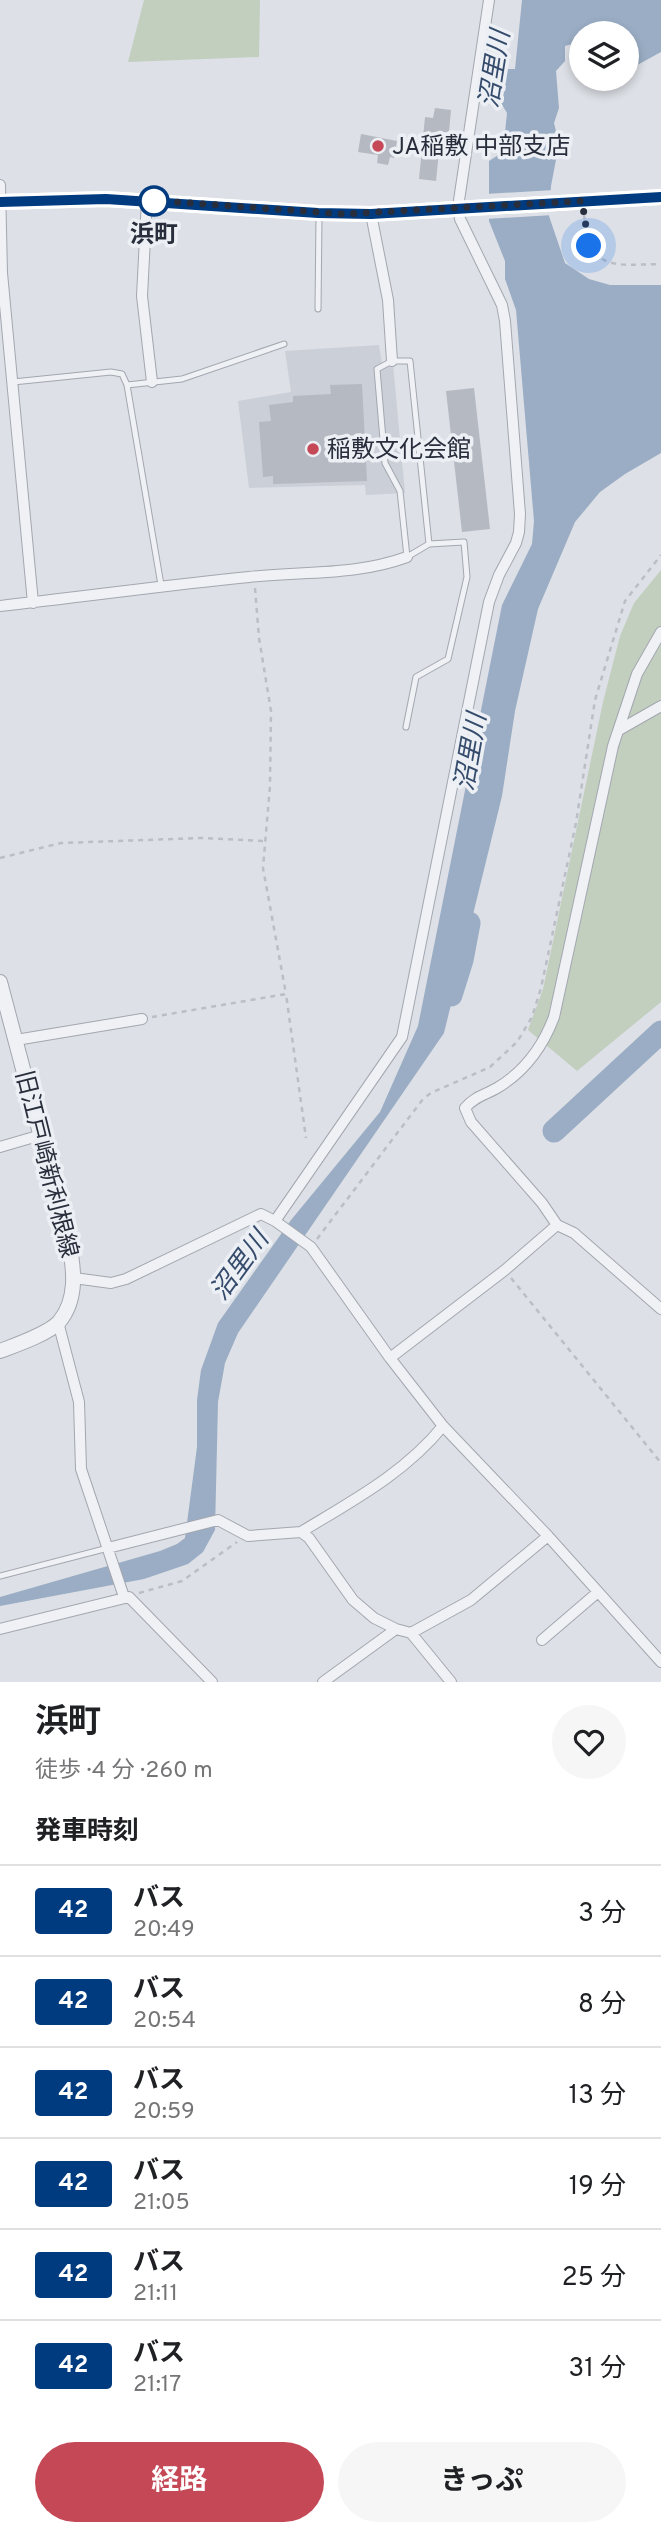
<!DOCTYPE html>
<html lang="ja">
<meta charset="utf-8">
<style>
body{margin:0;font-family:Overpass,"Noto Sans JP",sans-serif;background:#f6f6f6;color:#202124;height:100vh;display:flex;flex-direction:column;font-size:26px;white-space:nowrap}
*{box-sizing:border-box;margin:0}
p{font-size:23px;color:#757577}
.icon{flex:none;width:38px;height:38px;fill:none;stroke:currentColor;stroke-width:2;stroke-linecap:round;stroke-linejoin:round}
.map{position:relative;height:1682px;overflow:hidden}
.panel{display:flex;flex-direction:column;background:#fff;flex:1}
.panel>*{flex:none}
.badge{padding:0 14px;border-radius:5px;font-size:24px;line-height:46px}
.buttons{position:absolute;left:569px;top:21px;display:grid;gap:14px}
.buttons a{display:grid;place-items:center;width:70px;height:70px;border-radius:50%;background:#fff;box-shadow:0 4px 10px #0003;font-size:35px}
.you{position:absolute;width:35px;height:35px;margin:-18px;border:5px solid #fff;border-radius:50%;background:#1a73e8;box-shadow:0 0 0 10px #1a73e833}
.map>.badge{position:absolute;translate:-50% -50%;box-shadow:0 0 0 4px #fff}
h2{padding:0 35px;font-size:26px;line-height:63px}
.round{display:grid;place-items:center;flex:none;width:74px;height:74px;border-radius:37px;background:#f6f6f6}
.head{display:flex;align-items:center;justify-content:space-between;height:119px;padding:0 35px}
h1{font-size:33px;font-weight:700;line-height:52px}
.primary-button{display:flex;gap:14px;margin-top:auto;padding:14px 35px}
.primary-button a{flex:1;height:80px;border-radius:42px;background:#c54857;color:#fff;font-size:28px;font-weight:700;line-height:80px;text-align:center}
.primary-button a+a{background:#f6f6f6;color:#202124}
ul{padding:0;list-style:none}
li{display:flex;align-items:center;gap:21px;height:91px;padding:0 35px;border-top:2px solid #e0e0e0}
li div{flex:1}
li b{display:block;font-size:26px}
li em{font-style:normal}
li .badge{min-width:77px;font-weight:700;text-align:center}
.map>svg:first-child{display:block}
.built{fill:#cbcfd7}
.green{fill:#c2cfbf}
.water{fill:#9aadc4}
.pier{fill:#dde0e6}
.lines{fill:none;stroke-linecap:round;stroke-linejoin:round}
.river{stroke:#9aadc4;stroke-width:23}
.building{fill:#b5b9c2}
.service-casing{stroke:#a3a7af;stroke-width:7}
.minor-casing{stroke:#a3a7af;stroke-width:12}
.tertiary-casing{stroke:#a3a7af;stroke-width:16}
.path{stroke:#bbbec5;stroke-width:2.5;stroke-dasharray:5 5;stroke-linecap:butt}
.service{stroke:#eff1f5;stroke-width:5}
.minor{stroke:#eff1f5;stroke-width:10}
.tertiary{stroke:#eff1f5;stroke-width:14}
.secondary{stroke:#fff;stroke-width:16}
.line-casing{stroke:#fff;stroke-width:16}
.line{stroke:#003b80;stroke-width:10}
.walk{stroke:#282e3b;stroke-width:7;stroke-dasharray:0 12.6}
.poi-dot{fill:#c54857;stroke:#eceff4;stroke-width:2.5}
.stop-dot{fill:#fff;stroke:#003b80;stroke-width:3.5}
.labels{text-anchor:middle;stroke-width:7;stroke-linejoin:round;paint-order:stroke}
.poi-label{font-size:24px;fill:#282e3b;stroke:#eceff4;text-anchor:start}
.stop-label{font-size:24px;font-weight:bold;fill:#282e3b;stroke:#eceff4}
.street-label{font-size:24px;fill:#282e3b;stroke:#eceff4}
.water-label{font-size:26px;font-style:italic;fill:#354b6c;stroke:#eceff4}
</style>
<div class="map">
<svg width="661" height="1682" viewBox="0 0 661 1682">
<rect width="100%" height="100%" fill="#dde0e6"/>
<path class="built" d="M379,345L382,364H393L405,493L366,495L365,485L249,488L238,401L291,392L285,351Z"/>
<path class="green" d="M144,0H260L259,57L128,62Z
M661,570V1002L577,1071L528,1030L543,989L603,702L620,636L634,603Z"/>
<path class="water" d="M522,0H661V52L630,69H627L626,33H581V53L576,43L565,46V61L556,71L559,108L554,123L559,144L551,186L549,216L565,263L589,279L610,285H661V453L625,474L600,492L575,522L538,609L515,711L502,796L444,1033L238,1333L225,1363L218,1402L215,1530L203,1552L188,1564L144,1579L0,1606V1597L160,1551L177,1544L185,1538L197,1447V1400L201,1370L218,1323L291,1220L380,1112L418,1026L502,605L532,544L534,521L516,310L505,279V261L489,221V161L503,152L507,113L498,98L501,69H515Z"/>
<path class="pier" d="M554,190L553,215L485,219V194Z"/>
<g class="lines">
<path class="river" d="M451,995L462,960L469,923
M554,1131L661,1032"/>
</g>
<path class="building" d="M435,108L451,110L449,132H441L436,181L419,179L425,117L433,118Z
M361,134L397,141L394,158L390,157L388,165L377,163L378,155L358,152Z
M362,384L367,481L273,484V476L263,477L259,422L271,421L269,405L293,402V396L331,394L330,385Z
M474,388L490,529L462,532L446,391Z"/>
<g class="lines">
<g class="service-casing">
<path id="service" d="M318,309L319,216
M392,361H410L429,544L407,557L400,491L385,463L377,369Z
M13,382L111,372L122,374L127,385L161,585
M127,385L182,379L284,344
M406,727L416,677L448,659L467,577L464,542L429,544
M0,1576L108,1548"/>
</g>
<g class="minor-casing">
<path id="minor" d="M0,185L2,273L33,603
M147,200L142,296L152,382
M371,214L388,300L392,361
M0,606C83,597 166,585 249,577C303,571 355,576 407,557
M661,632L637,674L613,746L554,1017C543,1046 524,1072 497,1088C485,1095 474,1097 465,1108L471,1122L542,1203L557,1225L574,1233L661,1309
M619,730L661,706
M16,1040L142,1019
M0,1147L41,1135
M275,1221L402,1037L489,602L499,575L516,543L519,532L520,514L505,321L502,305L460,219L458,207L489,0
M74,1278L111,1283L126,1279L261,1214L275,1221L311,1247L390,1358L443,1426L548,1536L661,1662
M58,1322L79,1402L81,1469L124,1597
M390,1358L505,1270L557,1225
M301,1532C352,1501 405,1473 443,1426
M108,1548L218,1520L248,1536L301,1532L309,1538L353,1600L374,1618L396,1629L411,1633L451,1682
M0,1629L129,1597L212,1682
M411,1633L471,1600L548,1536
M542,1640L598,1592
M323,1682L396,1629"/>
</g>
<g class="tertiary-casing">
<path id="tertiary" d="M0,982L69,1243C74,1269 78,1299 59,1322C48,1334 16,1345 0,1351"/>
</g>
<path class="path" d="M584,214C589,272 613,265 661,264
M255,588L259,638L271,711L270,786L263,868L286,994
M0,858L61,843L201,838L264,841
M152,1017L286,994L306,1138
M317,1239L423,1099L431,1093L490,1067L517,1042L532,1017L541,988L576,823L595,700L625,601L661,555
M511,1278L661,1463
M139,1593L182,1581L237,1542"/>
<use href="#service" class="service"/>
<use href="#minor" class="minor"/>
<use href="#tertiary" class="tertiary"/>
<path class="secondary" d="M0,202L106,199L319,213L371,214L661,197"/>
</g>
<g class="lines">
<g class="line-casing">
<path id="line" d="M0,202L106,199L318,213L371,214L661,197"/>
</g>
<use href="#line" class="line"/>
<path class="walk" d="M154,201L147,200L344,214L582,201L589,246"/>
</g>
<g class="poi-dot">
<circle cx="378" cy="146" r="7"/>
<circle cx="313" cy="449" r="7"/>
</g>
<circle class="stop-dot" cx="154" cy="201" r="14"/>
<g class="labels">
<g class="poi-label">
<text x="392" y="154">JA稲敷 中部支店</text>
<text x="327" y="457">稲敷文化会館</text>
</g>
<g class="stop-label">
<text x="154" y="242">浜町</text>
</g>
<g class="street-label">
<text transform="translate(47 1164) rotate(76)" y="8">旧江戸崎新利根線</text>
</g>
<g class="water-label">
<text transform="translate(494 69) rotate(-81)" y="9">沼里川</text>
<text transform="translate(470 752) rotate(-80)" y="9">沼里川</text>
<text transform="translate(239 1265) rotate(-54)" y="9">沼里川</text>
</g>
</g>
</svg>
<div class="buttons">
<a><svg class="icon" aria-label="layers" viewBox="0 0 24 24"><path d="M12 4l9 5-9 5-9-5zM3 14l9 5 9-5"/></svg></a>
</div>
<div class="you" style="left:589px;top:246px"></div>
</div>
<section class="panel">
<div class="head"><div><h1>浜町</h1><p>徒歩 · 4 分 · 260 m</p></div><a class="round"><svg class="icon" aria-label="heart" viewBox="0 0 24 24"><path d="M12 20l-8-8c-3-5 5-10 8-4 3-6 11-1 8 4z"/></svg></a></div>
<h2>発車時刻</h2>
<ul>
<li><span class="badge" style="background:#003b80;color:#fff">42</span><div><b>バス</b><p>20:49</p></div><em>3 分</em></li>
<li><span class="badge" style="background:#003b80;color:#fff">42</span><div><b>バス</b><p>20:54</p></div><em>8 分</em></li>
<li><span class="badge" style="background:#003b80;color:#fff">42</span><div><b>バス</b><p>20:59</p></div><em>13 分</em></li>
<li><span class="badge" style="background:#003b80;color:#fff">42</span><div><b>バス</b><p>21:05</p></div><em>19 分</em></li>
<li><span class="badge" style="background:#003b80;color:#fff">42</span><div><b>バス</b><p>21:11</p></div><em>25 分</em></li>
<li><span class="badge" style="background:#003b80;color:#fff">42</span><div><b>バス</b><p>21:17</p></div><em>31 分</em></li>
</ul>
<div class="primary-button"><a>経路</a><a>きっぷ</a></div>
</section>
